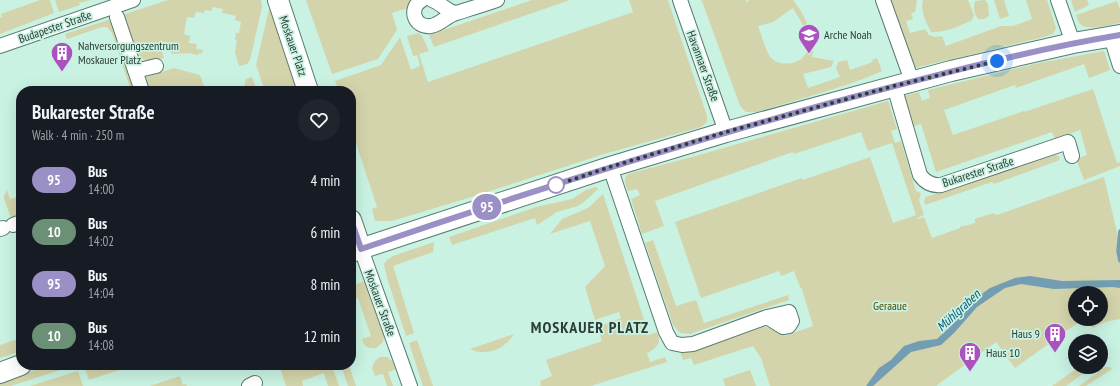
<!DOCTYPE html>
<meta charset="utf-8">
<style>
body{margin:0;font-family:"PT Sans Narrow",sans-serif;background:#20242c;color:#f1f3f6;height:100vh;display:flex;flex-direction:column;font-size:15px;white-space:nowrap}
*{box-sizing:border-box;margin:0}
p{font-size:13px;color:#9ea1a6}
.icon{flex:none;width:22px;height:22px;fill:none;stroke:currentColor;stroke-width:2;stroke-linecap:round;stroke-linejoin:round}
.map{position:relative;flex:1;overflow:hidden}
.drawer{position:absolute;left:16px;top:86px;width:340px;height:284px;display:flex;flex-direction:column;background:#171b24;border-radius:16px;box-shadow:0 4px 16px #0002}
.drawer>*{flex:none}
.badge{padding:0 8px;border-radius:13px;font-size:14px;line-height:26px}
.buttons{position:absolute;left:1068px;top:286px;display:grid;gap:8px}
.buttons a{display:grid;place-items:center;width:40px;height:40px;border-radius:50%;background:#171b24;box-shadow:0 4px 16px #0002;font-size:20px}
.you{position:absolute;width:20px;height:20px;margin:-10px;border:3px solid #fff;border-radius:50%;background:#1a73e8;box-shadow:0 0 0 6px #1a73e833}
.map>.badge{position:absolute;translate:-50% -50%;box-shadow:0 0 0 2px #fff}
.round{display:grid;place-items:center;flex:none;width:42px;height:42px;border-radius:21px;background:#20242c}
.summary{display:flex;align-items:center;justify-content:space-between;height:68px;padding:0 16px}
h1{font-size:19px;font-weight:600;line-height:30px}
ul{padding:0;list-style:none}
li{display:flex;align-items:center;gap:12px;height:52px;padding:0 16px}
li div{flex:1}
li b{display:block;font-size:15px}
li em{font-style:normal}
li .badge{min-width:44px;font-weight:700;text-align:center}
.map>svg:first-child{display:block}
.green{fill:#d3d4ab;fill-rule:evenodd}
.water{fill:#739db2}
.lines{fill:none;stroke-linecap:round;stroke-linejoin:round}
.stream{stroke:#739db2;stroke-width:3.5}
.street-casing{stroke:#567c6e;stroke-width:16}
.secondary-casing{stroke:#567c6e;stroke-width:22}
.street{stroke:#fff;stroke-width:14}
.secondary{stroke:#fff;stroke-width:20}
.line-casing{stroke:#fff;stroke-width:9}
.line{stroke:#9b90c5;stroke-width:6}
.walk{stroke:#2c3d37;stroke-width:4;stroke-dasharray:0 7.2}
.stop-dot{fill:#fff;stroke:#9b90c5;stroke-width:2}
.labels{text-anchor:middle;stroke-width:3.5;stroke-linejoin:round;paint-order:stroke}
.street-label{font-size:12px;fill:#2c3d37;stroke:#c9f2e2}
.poi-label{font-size:12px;fill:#2c3d37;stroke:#c9f2e2;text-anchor:start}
.park-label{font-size:12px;fill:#4d4c05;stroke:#c9f2e2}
.water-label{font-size:13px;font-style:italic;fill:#075a78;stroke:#c9f2e2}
.district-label{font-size:16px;font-weight:bold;letter-spacing:1px;fill:#2c3d37;stroke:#c9f2e2}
</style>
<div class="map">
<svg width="1120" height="386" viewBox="0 0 1120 386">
<rect width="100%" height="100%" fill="#c9f2e2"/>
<path class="green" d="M40,0H50L54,13L0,34V18L2,17L1,14Z
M55,0H91L79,3L80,5L59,12Z
M168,0H261L262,7L250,60L247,64L239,66L235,52L237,41L235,40L236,33H239L241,22L235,20L236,16L222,13L223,9L212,7V11L205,10L204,13L196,12L194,18L187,17L184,34L190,36L189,43L197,44L196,49L203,50L202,54L199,53L198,55L188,53L172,54L167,43L160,46L164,58L153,61L137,58L122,15Z
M306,0H412L408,8L392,13L397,30L378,59L332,74Z
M532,0H570L434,47L429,35Z
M629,0H668L707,116V122L701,127L604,154L475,196L392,221H375L372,209L377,207L351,128V91H339L335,81L381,65L400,37L411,70L420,66L417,55L413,56L407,36L418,33L422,36L429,51L419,54L428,82L633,12Z
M700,0H746L747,3L749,0H793C803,12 811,29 813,44C814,48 813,53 812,57L834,61L831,67L803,74L808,88L840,77L836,68L838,62L847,60L850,70L873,62L872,60L877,58L882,71C842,89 798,99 757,112H746L740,106L702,1ZM793,8C800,20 811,36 807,51C802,66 776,68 769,55C765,48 761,34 758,26L773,22Z
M890,0H917L915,12L911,13L913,19L906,21L910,33L925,29L929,35L935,37L942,36L946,46L1001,26H1013L1032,19L1026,0H1047L1056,28L1053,34L1040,38L914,68Z
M923,0H968L974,15L972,20C960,26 944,33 931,32C926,22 920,11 923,0Z
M985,0L988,4L989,16L984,19H978C974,13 973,8 975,1Z
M994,0H1004L1009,16L1000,19Z
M1071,0H1087L1089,5L1075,12Z
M1117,1L1120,9V23C1110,25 1087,31 1080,24C1078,21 1077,18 1076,15Z
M270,5L298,91H265L256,65Z
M111,19L136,91H131L112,33L107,27H102L67,39L65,34Z
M1104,51L1110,70L1089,78L1084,64L1016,88L1015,85L944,110L953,135L1024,111V112L1093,89L1117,163L1120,162V166L1084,180L1076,159L1087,155L1080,130L1055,139L1052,132L936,172L921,124L911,127L903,96L919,92L922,101L930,98L928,90L1039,63Z
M174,68L200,75L206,91H148L144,78Z
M252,77L257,91H243L246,79Z
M888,101L897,129L891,131L895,143L901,141L916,191L921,193L919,200L924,215L917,218L918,219L924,217L932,238L960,228L961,226H964L975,223V219L993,213L997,215L1104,177L1120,245V319L1105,322L1093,328L1086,320L1079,322L1015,368L996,342L936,386H770L761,358L753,346L694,365L691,358L683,360L680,352L761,326L783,332L785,336L813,326L802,289L800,287L794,271L781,276L779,271L701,298L675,222L802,178L803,180L870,157L893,223L916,215L892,143L868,151L861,132L794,154L793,152L787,154L655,201L664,226L642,234L631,199L640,195L637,189L628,191C626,185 622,179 628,174L699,155ZM1075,293H1101V319H1075Z
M1052,154L1059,156L1060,160L994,184L992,182L925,205L924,201L926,197Z
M596,187L598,189L585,201L578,206L557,212L537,225L535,218L452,245L449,237L536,207L572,199L586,190Z
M7,190L10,199L21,196V214L11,218L4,199V196Z
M603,194L649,335L657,332C662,343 657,348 647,353L650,362L665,357L667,362L591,386H538L541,385L540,381L552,376L546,360L602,341L598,327L621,318L619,312L595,320L585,287L605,266L590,221L550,234L562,219L588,208Z
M653,240L676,306L696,300L704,323L788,295L789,300L690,334L680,333L673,325L645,243Z
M434,242L433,252L393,266L414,333L406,336L387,278L384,264L387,260L393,256Z
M365,281L384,336L383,342L376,348C368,349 364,347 362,339L371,336L358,298L351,300V286Z
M514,334C505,349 487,357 470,349Z
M21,338V351L0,358V345Z
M417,340L433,386H423L409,343Z
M380,357H387L392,361L397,369L388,372L393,386H387L383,374L375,376L372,368L375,361Z
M50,365H65L66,368L11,386H0V382L6,380Z
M95,365H134L89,380L85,368Z
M279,365H332L339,386H328L324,373L302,381L303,386H286Z
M341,365H349L356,386H348Z
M1079,367H1092L1066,386H1052Z
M1105,367H1110L1112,369L1086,386H1079Z
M750,370L756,386H725L723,379Z
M78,371L83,386H30Z
M180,376L183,385L186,384L187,386H150Z"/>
<path class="water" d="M1030,276L1062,281L1120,280V288L1112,287L1054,289L1021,284L1005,288L977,307L954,333L941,345L911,352L873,386H866L879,368L891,360L904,346L919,341L937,339L951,326L964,309L975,299L990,288L1015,278Z"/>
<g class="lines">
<path class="stream" d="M1120,231L1118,251L1120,261"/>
<g class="street-casing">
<path id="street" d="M422,0C408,8 414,28 431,26C441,24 446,16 456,13C469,9 483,5 497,0
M432,0C441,3 446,11 455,13
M680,0L726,132
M883,0L912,81
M1058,0L1073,43
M117,17L142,91
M1111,37L1120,66
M0,46L133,0
M135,71L156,66
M894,86L920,175C925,182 932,186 941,185L1068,142L1072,156
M610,167L666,332L672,343L682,345L693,344L767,317L789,312L792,321L789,326L783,327L767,317
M13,225L21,222
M0,229L3,228
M361,249L410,386
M249,386L255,383"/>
</g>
<g class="secondary-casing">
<path id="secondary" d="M278,0L308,91
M351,220L361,249
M351,252L610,167L726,132L951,71L1073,43L1120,35
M0,373L21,365"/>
</g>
<use href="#street" class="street"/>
<use href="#secondary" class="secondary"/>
</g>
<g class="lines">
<g class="line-casing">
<path id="line" d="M351,220L361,249C518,195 675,146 834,102C929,77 1024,51 1120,35"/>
</g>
<use href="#line" class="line"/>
<path class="walk" d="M556,185L610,167L726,132L894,86L997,61"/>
</g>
<defs>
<g id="school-pin" transform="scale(1.15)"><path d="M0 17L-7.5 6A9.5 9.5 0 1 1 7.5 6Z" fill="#ab52bf" stroke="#c9f2e2"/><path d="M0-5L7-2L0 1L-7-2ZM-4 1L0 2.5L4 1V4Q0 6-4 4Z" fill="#fff"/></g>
<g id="building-pin" transform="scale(1.15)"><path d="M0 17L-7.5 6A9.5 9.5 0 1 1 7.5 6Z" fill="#ab52bf" stroke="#c9f2e2"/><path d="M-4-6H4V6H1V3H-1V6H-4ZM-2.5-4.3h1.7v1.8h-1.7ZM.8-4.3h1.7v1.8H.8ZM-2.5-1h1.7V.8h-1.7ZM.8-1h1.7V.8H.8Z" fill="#fff"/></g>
</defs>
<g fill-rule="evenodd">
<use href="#school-pin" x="809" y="35"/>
<use href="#building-pin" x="62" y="53"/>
<use href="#building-pin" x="1055" y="334"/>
<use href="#building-pin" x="970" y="353"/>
</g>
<circle class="stop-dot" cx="556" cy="185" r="8"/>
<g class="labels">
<g class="street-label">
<text transform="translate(55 27) rotate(-19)" y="4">Budapester Straße</text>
<text transform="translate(293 46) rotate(71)" y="4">Moskauer Platz</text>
<text transform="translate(703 66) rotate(70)" y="4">Havannaer Straße</text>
<text transform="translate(978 172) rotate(-18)" y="4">Bukarester Straße</text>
<text transform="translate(380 303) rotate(70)" y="4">Moskauer Straße</text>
</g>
<g class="poi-label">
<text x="824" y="39">Arche Noah</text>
<text x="78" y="50">Nahversorgungszentrum<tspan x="78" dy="14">Moskauer Platz</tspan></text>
<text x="1040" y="338" text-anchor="end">Haus 9</text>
<text x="986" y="357">Haus 10</text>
</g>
<g class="park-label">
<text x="890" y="310">Geraaue</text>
</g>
<g class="water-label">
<text transform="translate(958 310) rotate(-43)" y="5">Mühlgraben</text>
</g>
<g class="district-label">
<text x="590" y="333">MOSKAUER PLATZ</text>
</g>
</g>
</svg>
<div class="buttons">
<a><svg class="icon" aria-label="locate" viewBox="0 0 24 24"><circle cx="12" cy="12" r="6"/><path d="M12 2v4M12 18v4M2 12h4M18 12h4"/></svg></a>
<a><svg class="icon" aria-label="layers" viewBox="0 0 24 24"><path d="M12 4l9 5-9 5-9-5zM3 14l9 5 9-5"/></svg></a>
</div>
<div class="you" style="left:997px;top:61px"></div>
<b class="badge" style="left:487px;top:207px;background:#9b90c5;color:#fff">95</b>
<section class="drawer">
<div class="summary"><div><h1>Bukarester Straße</h1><p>Walk · 4 min · 250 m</p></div><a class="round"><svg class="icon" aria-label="heart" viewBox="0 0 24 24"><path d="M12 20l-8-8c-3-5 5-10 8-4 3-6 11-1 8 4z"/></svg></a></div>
<ul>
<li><span class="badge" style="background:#9b90c5;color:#fff">95</span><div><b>Bus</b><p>14:00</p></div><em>4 min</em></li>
<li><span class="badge" style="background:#6b9076;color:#fff">10</span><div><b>Bus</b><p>14:02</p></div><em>6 min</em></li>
<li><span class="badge" style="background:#9b90c5;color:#fff">95</span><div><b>Bus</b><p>14:04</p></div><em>8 min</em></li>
<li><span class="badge" style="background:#6b9076;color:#fff">10</span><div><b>Bus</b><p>14:08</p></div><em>12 min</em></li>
</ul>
</section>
</div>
